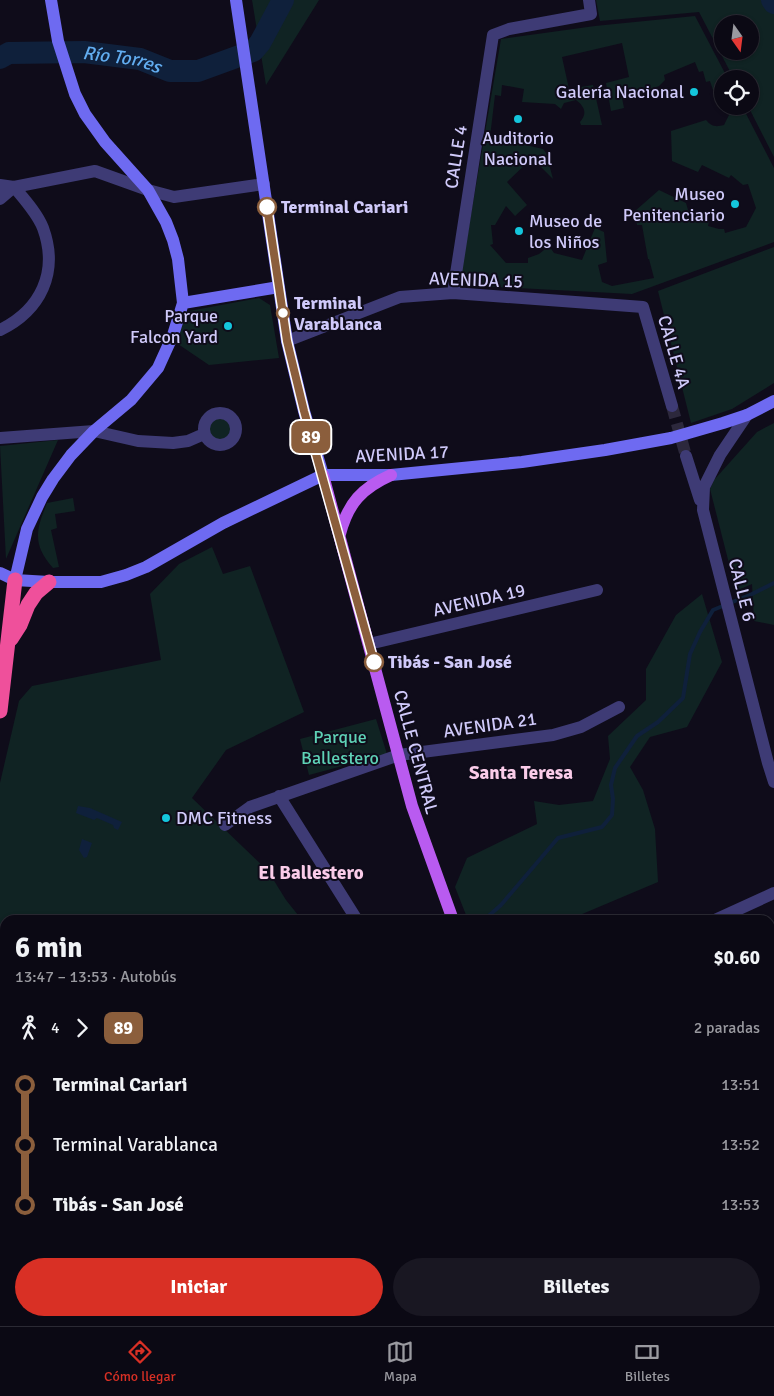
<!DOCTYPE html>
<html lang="es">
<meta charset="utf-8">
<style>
body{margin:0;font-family:Signika,sans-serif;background:#191722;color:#f1f3f6;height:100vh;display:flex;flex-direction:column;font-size:19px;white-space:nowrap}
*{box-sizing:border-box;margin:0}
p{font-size:16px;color:#9a9aa0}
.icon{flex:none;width:28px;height:28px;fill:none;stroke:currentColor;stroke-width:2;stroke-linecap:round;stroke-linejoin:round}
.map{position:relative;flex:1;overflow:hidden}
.sheet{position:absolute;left:0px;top:915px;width:775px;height:411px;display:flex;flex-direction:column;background:#0b0914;border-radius:15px 15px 0 0;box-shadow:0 1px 4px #0004,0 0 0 1px #2b2a34}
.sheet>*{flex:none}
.badge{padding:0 10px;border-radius:8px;font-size:18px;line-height:32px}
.needle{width:32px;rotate:166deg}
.tools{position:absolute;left:714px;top:15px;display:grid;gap:10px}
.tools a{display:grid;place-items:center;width:45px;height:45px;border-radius:50%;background:#0b0914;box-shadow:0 1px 4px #0004,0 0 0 1px #2b2a34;font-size:25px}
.map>.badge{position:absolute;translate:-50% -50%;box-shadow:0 0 0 2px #fff}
.legs{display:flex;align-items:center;gap:8px;height:55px;padding:0 15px;font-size:16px}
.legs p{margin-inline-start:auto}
.summary{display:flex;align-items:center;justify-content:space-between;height:85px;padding:0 15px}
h1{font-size:28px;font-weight:700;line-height:38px}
.action{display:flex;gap:10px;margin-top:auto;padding:10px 15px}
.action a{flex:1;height:58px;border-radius:30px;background:#d93025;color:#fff;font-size:20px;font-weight:700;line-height:58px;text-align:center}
.action a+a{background:#191722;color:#f1f3f6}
ul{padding:0 15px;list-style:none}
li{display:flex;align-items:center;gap:18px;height:60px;font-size:19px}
li i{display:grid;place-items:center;width:8px;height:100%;margin:0 6px;background:currentColor}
li i::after{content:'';width:12px;height:12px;margin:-6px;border:4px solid;border-radius:50%;background:#0b0914}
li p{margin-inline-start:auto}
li:first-child i{background:linear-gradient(#0000 50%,currentColor 0)}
li:last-child i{background:linear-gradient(currentColor 50%,#0000 0)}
.tabs{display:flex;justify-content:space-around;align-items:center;height:70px;border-top:1px solid #2b2a34;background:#0b0914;font-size:14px;color:#9a9aa0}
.tabs a{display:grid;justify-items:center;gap:2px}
.tabs .selected{color:#d93025}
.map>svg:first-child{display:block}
.green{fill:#102323;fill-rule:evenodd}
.water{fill:#0f203b}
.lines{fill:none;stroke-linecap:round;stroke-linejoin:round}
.stream{stroke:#0f203b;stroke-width:4}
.river{stroke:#0f203b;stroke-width:22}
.street-tunnel{stroke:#2c283c;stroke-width:12;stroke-dasharray:12 6;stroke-linecap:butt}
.street{stroke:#3e3b75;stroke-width:12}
.secondary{stroke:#6e6af1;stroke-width:12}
.primary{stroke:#b95bf0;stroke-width:12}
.highway{stroke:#ef509b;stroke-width:15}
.line-1-casing{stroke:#fff;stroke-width:11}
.line-1{stroke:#8b5e3c;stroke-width:8}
.poi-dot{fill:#14c6dc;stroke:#0f0c1a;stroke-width:2}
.stop-1-dot{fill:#fff;stroke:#8b5e3c;stroke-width:2.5}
.labels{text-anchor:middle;stroke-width:4;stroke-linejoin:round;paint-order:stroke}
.poi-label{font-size:18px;fill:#d0cafa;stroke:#0f0c1a;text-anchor:end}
.street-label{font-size:18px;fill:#d0cafa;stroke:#0f0c1a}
.stop-label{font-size:18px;font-weight:bold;fill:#d0cafa;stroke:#0f0c1a;text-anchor:start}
.park-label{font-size:18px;fill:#5ed2b6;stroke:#0f0c1a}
.water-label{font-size:19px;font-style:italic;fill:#62adf0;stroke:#0f0c1a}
.neighbourhood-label{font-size:19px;font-weight:bold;fill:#facce9;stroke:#0f0c1a}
</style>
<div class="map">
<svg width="774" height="1326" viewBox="0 0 774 1326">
<rect width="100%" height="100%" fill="#0f0c1a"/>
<path class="green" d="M252,0H319L266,85Z
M596,0H774V157L748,106H750V79H734L699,12L600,21ZM722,24H750V51H722Z
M695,16L728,79H722V99L720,100L717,89L713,90L710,81L706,82L703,71L699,72L695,62L664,75L665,80L659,86L641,93L642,97L631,93L622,98L624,108L611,111L606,83L629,77L622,43L562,57L569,89L593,85L602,125H581L580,122C588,113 584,106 576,100L564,103L561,109L555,104L522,102L524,89L502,85L501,96L495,95L490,137L543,149L546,153L553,179L532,158L507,182L527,205L515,216L506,206L495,225H491L493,244L490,245L506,263H528V258L539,254L549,246L554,253L582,260L595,228L604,232L607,262L598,265L602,282L612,286L654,278L649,259H648L642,225H637L635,211L659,190L686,203L688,210L709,221L708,226L719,229H724L725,233L746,227L756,208L748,184L743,185L731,175L729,178L702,165L698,172L672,161L671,131L706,120C712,127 716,127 724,125L729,115L727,106H742L774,168V242L632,294L459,285L501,39L595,26Z
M774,247V383L732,409L691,423L658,291Z
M259,298L270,305L279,358L209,365L175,342L189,311Z
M208 429a12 12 0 1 1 24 0a12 12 0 1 1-24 0Z
M774,423V625L754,621L752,584L736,591L710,489L714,480L757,432Z
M58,440L6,559L0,446Z
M73,498L75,511L55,514L57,528L51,530L59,567L53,568C32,544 36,530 47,503Z
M212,547L223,574L250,566L304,712L226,750L192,798L268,871L286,900L302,920H5V1053L0,1048V783L19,701L32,686L161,660L150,594L179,564Z
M702,594L722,662L687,727L650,737L630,767L643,790L655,829L658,882L568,920H468L455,887L467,858L537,824L534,801L559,805L593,801L610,759L608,736L646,700V669L676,615Z
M376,719L387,754L309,775L300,739Z
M774,1146V1170L772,1171L774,1179V1199L770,1184V1147Z"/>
<path class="water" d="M78,806L90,808L122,822L118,830L114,828L113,825L97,818L94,820L76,813Z
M82,839L92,843L87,857L84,858L79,850Z"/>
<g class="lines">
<path class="stream" d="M484,920L501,905L558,838L602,827L612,815L613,799L611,785L615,768L637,736L658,722L683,698L690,654L700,632L713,610L752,594L774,583
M0,1036L5,1038"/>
<g class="river">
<path d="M772,0L774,3"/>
<path id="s1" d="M0,58L9,53L84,52L140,59L170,71H198L253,51L260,43L283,0"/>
</g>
<path class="street-tunnel" d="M672,406L686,456"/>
<path class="street" d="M0,185L14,187L95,171L148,190L174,197L264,184
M0,199L14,187
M453,293L493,35L509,29L591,14L589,0
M0,330C41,310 59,272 43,228C37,213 24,199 14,187
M287,341L400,297L453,293L643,307L672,406
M204 429a16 16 0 1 1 32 0a16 16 0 1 1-32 0Z
M747,415L720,455L704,487L703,510L768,763L774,782
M0,438L94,431L138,441L173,443L188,441L204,434
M686,456L700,500
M369,644L597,590
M279,796L357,920
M225,825L250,807L399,755L553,735L581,727L619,707
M715,920L774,893
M770,1082L774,1081
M0,1144L5,1143
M770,1224L774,1238
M288,1321L289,1326
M571,1326V1321"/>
<path class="secondary" d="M236,0L287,341L304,411L323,475
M183,303L279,287
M0,573L15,580L49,582H101L126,575L146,567L223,523L323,475H391L522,462L605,450L671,438L723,423L747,415L774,401
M15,580L27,529L42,497L53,479L71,455L94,431L131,400L158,368L173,335L183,303L178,259L173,240L166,222L148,190L105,142L85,114L75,94L58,41L51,0
M770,1260L774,1259
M622,1321L626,1326
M511,1326L523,1321
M586,1326L598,1321"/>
<path class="primary" d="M323,475L412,806L453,920
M340,534C348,503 362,488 391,475"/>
<path class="highway" d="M11,639L20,625L28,605L36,593L49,582
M0,711L15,580"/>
</g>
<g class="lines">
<g class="line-1-casing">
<path id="line-1" d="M267,207L287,341L304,411L374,662"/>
</g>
<use href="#line-1" class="line-1"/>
</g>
<g class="poi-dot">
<circle cx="694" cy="92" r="5"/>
<circle cx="518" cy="119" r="5"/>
<circle cx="735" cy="204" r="5"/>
<circle cx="519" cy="231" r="5"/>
<circle cx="228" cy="326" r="5"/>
<circle cx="166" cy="818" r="5"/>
</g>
<g class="stop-1-dot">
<circle cx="267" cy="207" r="9"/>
<circle cx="283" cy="313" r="6"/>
<circle cx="374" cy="662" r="9"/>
</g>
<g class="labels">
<g class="poi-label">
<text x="684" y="98">Galería Nacional</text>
<text x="518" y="144" text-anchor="middle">Auditorio<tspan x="518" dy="21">Nacional</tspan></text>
<text x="725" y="200">Museo<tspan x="725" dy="21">Penitenciario</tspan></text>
<text x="529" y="227" text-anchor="start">Museo de<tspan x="529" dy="21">los Niños</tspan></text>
<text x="218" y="322">Parque<tspan x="218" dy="21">Falcon Yard</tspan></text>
<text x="176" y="824" text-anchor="start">DMC Fitness</text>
</g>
<g class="street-label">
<text transform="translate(456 157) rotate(-81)" y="6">CALLE 4</text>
<text transform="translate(476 280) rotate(2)" y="6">AVENIDA 15</text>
<text transform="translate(674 352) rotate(74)" y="6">CALLE 4A</text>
<text transform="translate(402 454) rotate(-3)" y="6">AVENIDA 17</text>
<text transform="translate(742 590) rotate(76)" y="6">CALLE 6</text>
<text transform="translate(479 600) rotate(-13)" y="6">AVENIDA 19</text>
<text transform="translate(490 725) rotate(-8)" y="6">AVENIDA 21</text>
<text transform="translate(416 752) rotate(75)" y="6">CALLE CENTRAL</text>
</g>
<g class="stop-label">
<text x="281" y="213">Terminal Cariari</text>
<text x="294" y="309">Terminal<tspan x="294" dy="21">Varablanca</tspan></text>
<text x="388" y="668">Tibás - San José</text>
</g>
<g class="park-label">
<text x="340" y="743">Parque<tspan x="340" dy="21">Ballestero</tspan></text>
</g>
<g class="water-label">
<text dy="7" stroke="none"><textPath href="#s1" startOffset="124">Río Torres</textPath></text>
</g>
<g class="neighbourhood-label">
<text x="521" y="779">Santa Teresa</text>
<text x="311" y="879">El Ballestero</text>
</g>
</g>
</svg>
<div class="tools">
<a><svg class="needle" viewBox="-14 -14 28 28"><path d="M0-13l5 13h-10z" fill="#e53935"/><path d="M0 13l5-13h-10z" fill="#9a9aa0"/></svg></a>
<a><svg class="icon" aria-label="locate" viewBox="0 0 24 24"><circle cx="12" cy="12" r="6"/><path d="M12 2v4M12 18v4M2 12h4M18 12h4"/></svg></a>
</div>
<b class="badge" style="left:311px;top:437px;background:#8b5e3c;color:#fff">89</b>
<section class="sheet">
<div class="summary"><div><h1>6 min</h1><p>13:47 – 13:53 · Autobús</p></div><b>$0.60</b></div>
<div class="legs"><svg class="icon" aria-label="walk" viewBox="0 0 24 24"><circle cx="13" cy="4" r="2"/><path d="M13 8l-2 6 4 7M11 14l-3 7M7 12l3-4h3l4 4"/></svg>4<svg class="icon" aria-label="forward" viewBox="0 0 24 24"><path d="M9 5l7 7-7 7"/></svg><b class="badge" style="background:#8b5e3c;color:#fff">89</b><p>2 paradas</p></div>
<ul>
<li><i style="color:#8b5e3c"></i><b>Terminal Cariari</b><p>13:51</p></li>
<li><i style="color:#8b5e3c"></i><span>Terminal Varablanca</span><p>13:52</p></li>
<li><i style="color:#8b5e3c"></i><b>Tibás - San José</b><p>13:53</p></li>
</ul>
<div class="action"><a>Iniciar</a><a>Billetes</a></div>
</section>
</div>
<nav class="tabs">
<a class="selected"><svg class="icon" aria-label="directions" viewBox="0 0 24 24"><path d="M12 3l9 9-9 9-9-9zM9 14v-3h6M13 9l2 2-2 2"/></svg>Cómo llegar</a>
<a><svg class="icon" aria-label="map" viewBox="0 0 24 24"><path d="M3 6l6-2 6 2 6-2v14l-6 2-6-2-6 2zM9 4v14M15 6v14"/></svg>Mapa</a>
<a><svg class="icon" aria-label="tickets" viewBox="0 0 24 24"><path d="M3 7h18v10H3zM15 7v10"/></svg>Billetes</a>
</nav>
